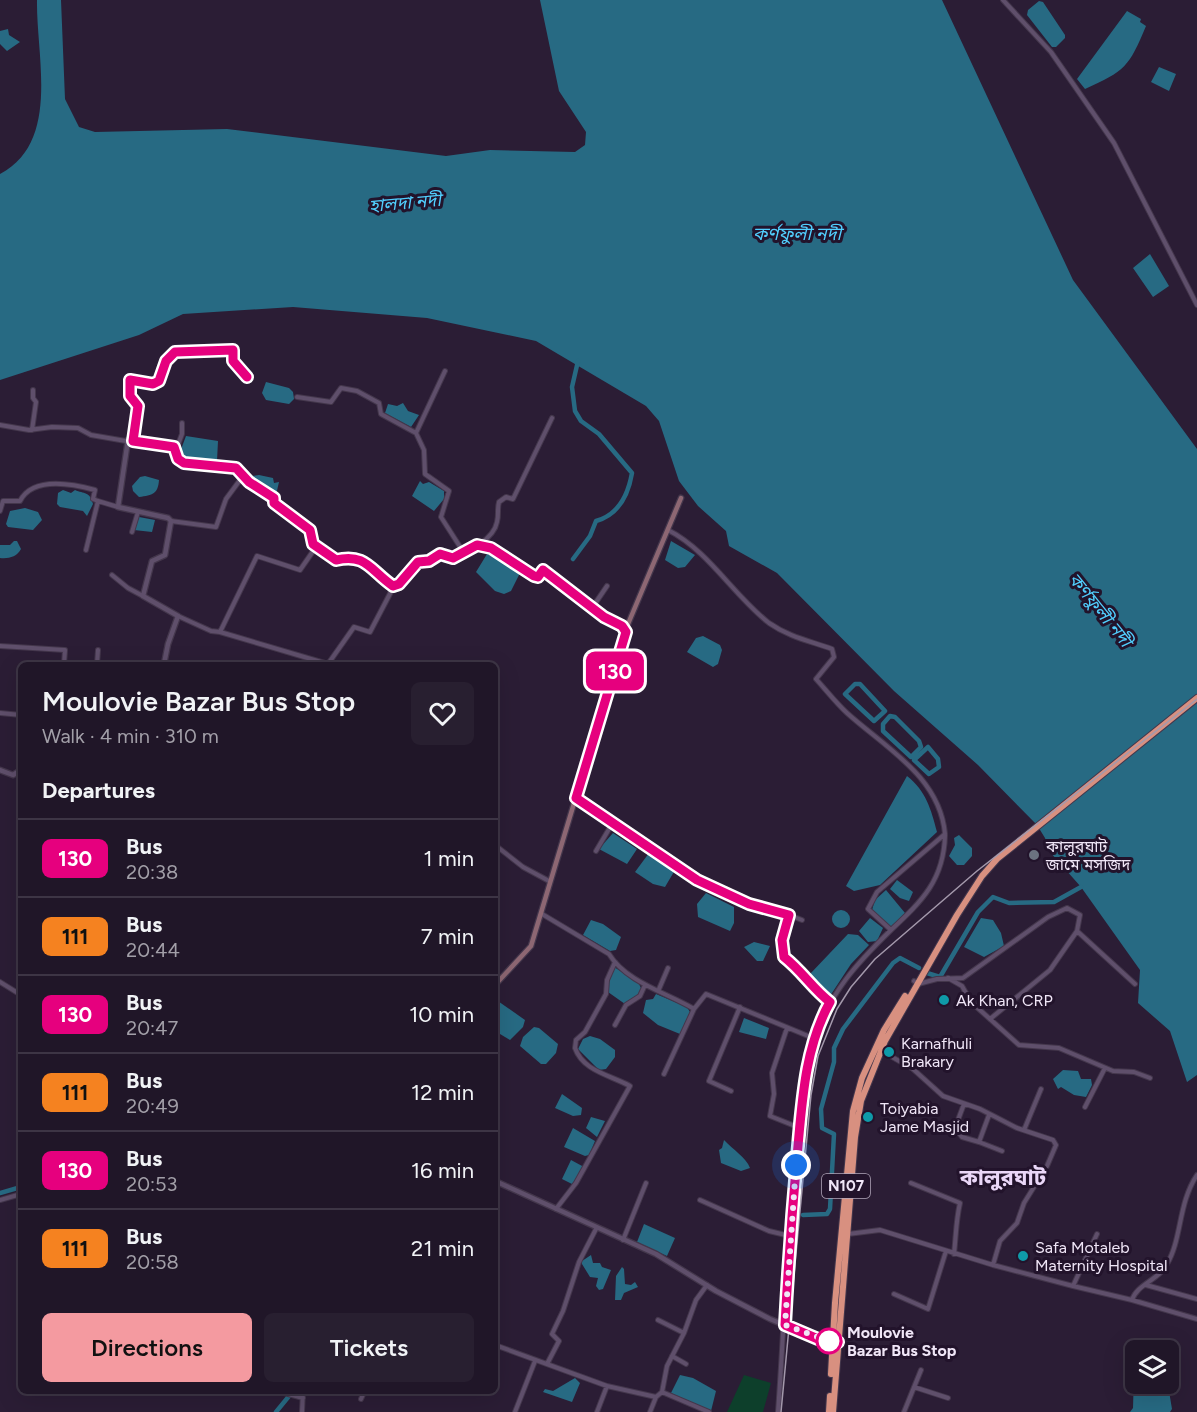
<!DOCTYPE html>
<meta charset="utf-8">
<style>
body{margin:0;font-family:Figtree,"Noto Sans Bengali",sans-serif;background:#281f30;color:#f1f3f6;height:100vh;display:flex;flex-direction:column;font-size:22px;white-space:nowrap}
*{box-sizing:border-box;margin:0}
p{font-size:20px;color:#a29fa8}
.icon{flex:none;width:33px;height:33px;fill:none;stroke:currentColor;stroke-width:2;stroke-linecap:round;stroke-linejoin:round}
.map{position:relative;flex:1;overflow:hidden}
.drawer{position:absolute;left:18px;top:662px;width:480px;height:732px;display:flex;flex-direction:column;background:#201628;border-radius:9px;box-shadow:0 6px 24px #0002,0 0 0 2px #3d3545}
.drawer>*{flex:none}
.badge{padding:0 12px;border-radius:9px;font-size:21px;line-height:39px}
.buttons{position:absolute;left:1125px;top:1340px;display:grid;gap:12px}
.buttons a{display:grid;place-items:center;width:54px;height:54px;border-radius:9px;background:#201628;box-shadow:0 6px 24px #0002,0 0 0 2px #3d3545;font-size:30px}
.you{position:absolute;width:30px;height:30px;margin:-15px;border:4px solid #fff;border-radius:50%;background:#1a73e8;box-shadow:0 0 0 9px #1a73e833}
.map>.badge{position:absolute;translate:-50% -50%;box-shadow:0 0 0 3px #fff}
h2{padding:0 24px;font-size:22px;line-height:54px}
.round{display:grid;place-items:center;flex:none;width:63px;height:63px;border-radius:9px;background:#281f30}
.overview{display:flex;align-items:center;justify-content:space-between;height:102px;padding:0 24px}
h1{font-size:28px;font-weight:600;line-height:45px}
.primary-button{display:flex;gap:12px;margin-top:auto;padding:12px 24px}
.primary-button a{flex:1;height:69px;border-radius:9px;background:#f49aa0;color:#111;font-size:24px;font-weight:600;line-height:69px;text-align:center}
.primary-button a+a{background:#281f30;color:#f1f3f6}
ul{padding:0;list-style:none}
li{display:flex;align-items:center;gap:18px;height:78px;padding:0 24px;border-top:2px solid #3d3545}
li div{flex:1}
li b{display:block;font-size:22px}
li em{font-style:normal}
li .badge{min-width:66px;font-weight:700;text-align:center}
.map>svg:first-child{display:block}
.green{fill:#0d3f2b}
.water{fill:#276a83}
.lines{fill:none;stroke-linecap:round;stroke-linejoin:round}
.canal{stroke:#276a83;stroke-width:4.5}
.minor-casing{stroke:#44374c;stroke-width:6}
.tertiary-casing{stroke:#44374c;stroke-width:7}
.secondary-casing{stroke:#44374c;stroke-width:7}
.trunk-casing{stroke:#44374c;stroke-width:8}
.minor{stroke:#5f4f6b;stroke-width:4}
.tertiary{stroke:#5f4f6b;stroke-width:4.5}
.secondary{stroke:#8d6773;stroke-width:4.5}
.trunk{stroke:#d89080;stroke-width:6}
.rail{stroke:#a499ac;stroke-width:1.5}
.line-casing{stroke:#fff;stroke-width:14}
.line{stroke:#e6007e;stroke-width:9}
.walk{stroke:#f0e6f7;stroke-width:6;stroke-dasharray:0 10.8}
.worship-dot{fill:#6b7280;stroke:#22132b;stroke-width:2}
.culture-dot{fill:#0f9aa8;stroke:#22132b;stroke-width:2}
.stop-dot{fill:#fff;stroke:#e6007e;stroke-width:3}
.labels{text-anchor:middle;stroke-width:6;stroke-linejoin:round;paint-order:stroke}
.shield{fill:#22132b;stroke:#b2a7ba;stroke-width:1.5}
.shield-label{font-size:15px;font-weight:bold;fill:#f0e6f7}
.poi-label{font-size:16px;fill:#f0e6f7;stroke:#22132b;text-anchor:start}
.stop-label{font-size:16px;font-weight:bold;fill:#f0e6f7;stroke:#22132b;text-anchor:start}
.water-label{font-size:18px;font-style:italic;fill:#51cefd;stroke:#22132b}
.district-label{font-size:22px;font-weight:bold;fill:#ead7f8;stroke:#22132b}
</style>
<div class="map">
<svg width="1197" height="1412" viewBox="0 0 1197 1412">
<rect width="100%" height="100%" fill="#2b1d35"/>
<path class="green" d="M744,1375L771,1383L763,1412H727Z"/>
<path class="water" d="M37,0H61L65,99L79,127L95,132L227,129L446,156L490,150L575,152L585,145L586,132L559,91L540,0H942L1073,280L1197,449V1075L1187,1082L1170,1031L1138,1003L1140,970L1081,887L1050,852L1045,838L1037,825L978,765L894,691L777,573L729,546L726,531L698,506L679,481L659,421L646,406L536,341L427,318L293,307L183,314L139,335L0,380V174C61,142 36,56 37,0Z
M1039,1L1043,2L1065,35V38L1056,47H1052L1027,15L1028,10Z
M1127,11L1141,19L1140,22L1146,26C1129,67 1125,71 1085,89L1077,79Z
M8,29L9,35L20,42L7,51L0,44V31Z
M1159,67L1176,74L1169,91L1151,82Z
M1150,254L1169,286L1153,297L1133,268Z
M266,382L289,388L293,392L294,399L289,404L266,400L262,393Z
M403,403L408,411L419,415L411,427L385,413L388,404L397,406Z
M186,436L218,441L217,461L214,464L183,460L180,452Z
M259,475L273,478L274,483L279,482L276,495L253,483L252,476Z
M145,476L159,480C158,494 153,495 139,497L133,491L132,486L140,477Z
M420,481L423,484L429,482L444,491V499L434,511L412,496Z
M63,490L71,493L75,490C84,494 90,491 93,504L87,516L83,511L60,507L57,504L58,493Z
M25,508L38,512L42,520L33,530L8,527L6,524L10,511Z
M139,517L155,520L152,532L134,530Z
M14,541H17L21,549C17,557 8,559 0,558V545H10Z
M671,541L695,555L685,567L678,568L665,560Z
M487,554L503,558L520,573L511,591L504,594L495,591L476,572Z
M703,636L720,645L722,650L718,664L713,667L687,652L696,638Z
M907,776C926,791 931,809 937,832L880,885L854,891L846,886Z
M613,833L637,849L627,864L599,849Z
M959,835L972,848V856L964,865H957L949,856L955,845L954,838Z
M649,853L675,870L665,887L653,884L635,872Z
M897,880L913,892L909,901L900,898L890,889Z
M886,890L905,913L891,927L872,910L875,900Z
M706,893L734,907V923L730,931L698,917L697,904Z
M832 919a9 9 0 1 1 18 0a9 9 0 1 1-18 0Z
M870,918L883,928L877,941L868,942L859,931Z
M981,918L993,920L1001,933L1004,946L984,957L964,947Z
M591,920L603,924L621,937L616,950L610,951L583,935Z
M848,934L858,935L869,945L851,964L830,996L819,988L810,974Z
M754,942L770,946L763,961H757L744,947Z
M614,967L638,982L642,990L640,995L625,1004L608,992L607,982Z
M656,994L687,1007L690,1012L680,1034L658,1025L643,1013L646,1000L653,999Z
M495,999L525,1020L523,1027L510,1040L495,1031Z
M744,1018L769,1028L766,1039L739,1032Z
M534,1027L539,1028L558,1044L556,1053L546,1064H541L520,1046L523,1037Z
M590,1036L600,1039L615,1050V1057L606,1069L599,1070L578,1049L583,1039Z
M1063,1070L1078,1071L1081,1079H1091L1092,1085L1086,1097L1074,1095L1061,1087L1058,1089L1053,1079Z
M562,1094L582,1108L581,1115L573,1116L555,1108Z
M591,1117L605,1121L597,1137L586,1128Z
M573,1128L595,1141L589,1155L585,1156L564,1147Z
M724,1140C733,1150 746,1157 750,1168L741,1171L721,1163L719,1150L722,1148Z
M571,1160L584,1167L572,1184L562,1179Z
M644,1224L675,1238L667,1256L637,1242Z
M591,1255L593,1263H600L602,1267L611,1270L603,1289L599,1290L596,1286L598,1278L590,1277L582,1264V1261Z
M622,1267L624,1269L625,1284L631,1285L635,1282L638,1287L624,1293L621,1300H615L616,1276Z
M1134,1373L1136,1383H1159L1169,1391L1172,1409L1170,1412H1130L1133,1408Z
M680,1375L693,1378L716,1391L711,1411L671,1393Z
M575,1378L580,1383L572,1402L543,1392L545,1389L553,1391Z"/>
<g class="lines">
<path class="canal" d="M573,559L590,536L596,521C618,515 628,496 632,473L599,434L581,421L575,411L572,387L578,361
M855,684H860L885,711L874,721L845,694Z
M890,716L895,717L919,741L921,747L911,757L883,731V724Z
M928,747L938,759L939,767L929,774L914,760Z
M927,973L940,977L978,912L993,897L1009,903L1054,902L1081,887
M0,1193L21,1187
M803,1215L827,1214L830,1209L834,1134L822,1128L821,1109L834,1062V1048L843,1029L893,963L900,958L919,968
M276,1412L294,1390"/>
<g class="minor-casing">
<path id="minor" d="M1003,0L1051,52L1114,143L1197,305
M297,397L331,402L341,388L357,391L379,403L381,414L416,433L424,450L425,474L449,491L441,517L464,553
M0,425L29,430L52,427L78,428L91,435L149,445L171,446L176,450L178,459L184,463L236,468L249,482L274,498V503L310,530L311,542L316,547
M32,430L36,402L33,398V390
M416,433L445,371
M133,442L138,406L130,396L131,380L153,384L159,381L166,361L175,352L233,350V361L247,377
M176,450L182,434V423
M0,511L3,501H20C33,476 73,484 95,490L93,499L98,501
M171,521L216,527L226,499L243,476
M132,532L138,512
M478,545L491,548L534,576L538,577L543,570L626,632
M86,550L98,501L118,507
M112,575L128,588L143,596
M592,608L607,586
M178,616L211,631L220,632L257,556L300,570L316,547L336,560C366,553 370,569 393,586L399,584L418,562L429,561L440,554L453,558C468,553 494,539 497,522C499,515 497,509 499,502L506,497L513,499L552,418
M220,632L328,664L354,627L370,632L394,586
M0,646L65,650L64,664
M97,664L98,650
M0,713L21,715
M576,798L697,880L749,904L789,915L782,940L784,958C802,971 813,989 830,1002
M495,845L523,867L549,881
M596,851L612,824
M542,914L609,954C626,982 667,993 694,1009L706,994L813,1038C834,989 854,966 891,930L868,909L877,892L945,834C940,777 886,748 847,713C836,703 826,690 816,679L834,657L832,649C810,641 789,637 769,623C733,595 709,551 668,530
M789,915L802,920
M891,930C922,901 944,880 945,835
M948,978L962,986L971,1002L1019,1045L1059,1048L1113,1071L1134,1072L1150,1078
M914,981L918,984L937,979L963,978L1048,917L1067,908L1080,915L1077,931
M0,982L21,995
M659,989L668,968
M990,1019L1050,970L1077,931L1135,984
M615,1025L626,1005L640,996L645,985
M787,1028L772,1073L774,1094L770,1116L800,1128
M664,1074L694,1009
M731,1091L709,1081L740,1007
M964,1104L955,1128L962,1137L979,1142L989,1115
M1085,1107L1105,1068
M936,1127L955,1128
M1024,1130L1041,1089
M979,1142L1002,1151
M911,1183L960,1203C956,1220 956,1236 954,1254
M0,1200L21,1194
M700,1200L769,1231L790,1236
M556,1209L576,1183L630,1086C610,1075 583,1071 575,1048L576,1040L585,1032L606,994L607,980L615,962
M848,1234L880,1230L993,1265L1000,1241L1017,1223L1024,1203L1047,1166L1056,1145L1053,1140L1017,1128L980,1109L943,1096L913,1069L880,1050
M623,1240L646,1183
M993,1265L1073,1286L1097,1234
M1146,1285L1197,1299
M1073,1286L1132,1300C1137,1284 1159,1280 1167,1264C1182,1239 1178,1203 1197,1175
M894,1294L928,1309L946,1251
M1132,1300L1197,1319
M658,1320L684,1333
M495,1345L607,1386L656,1397L662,1392L667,1366L684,1333L696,1300L707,1285
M672,1356L686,1364
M547,1364L559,1341L552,1334L563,1311L579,1262L596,1229
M914,1387L948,1398
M281,1392L303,1398
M662,1392L709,1412
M361,1399L365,1390
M302,1412L303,1390
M515,1412L535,1361
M597,1412L607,1386
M650,1412L656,1397
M778,1412C787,1291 788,1156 813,1038
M904,1412L921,1370"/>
</g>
<g class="tertiary-casing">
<path id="tertiary" d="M128,440L118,507L168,518L171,521L165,555L152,561L143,596L178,616L168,644L164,664
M0,770L13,775L21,770
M495,1181L656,1254L716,1291L770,1319L818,1339L835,1342"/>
</g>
<g class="secondary-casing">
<path id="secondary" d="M495,985L531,946L628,624L681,498"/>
</g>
<g class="trunk-casing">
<path id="trunk" d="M831,1374L835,1303L853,1111L862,1078L884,1030L905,996
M829,1412L830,1396
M833,1412L855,1137L861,1101L885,1041L957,915L982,876L997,859L1197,698"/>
</g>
<use href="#minor" class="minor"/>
<use href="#tertiary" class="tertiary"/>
<use href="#secondary" class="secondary"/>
<use href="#trunk" class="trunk"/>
<path class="rail" d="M781,1412L811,1095L818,1056L837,1009L851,987L875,959L977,871L1197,699"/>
</g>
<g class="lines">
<g class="line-casing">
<path id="line" d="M247,377L233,361V350L175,352L166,361L159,381L153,384L130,380V396L138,406L133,441L174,447L178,459L184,463L236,468L249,482L274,498V503L310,530L313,544L336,560C366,553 370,570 393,586L399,584L418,562L429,561L440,554L453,558L477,545L491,548L534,576L538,577L543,570L604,617L622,626L626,632L576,798L697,880L749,904L789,915L782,940L784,957C802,971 813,989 830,1002C804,1049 802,1104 797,1157C792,1213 788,1269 785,1325L818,1339L838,1342"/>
</g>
<use href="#line" class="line"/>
<path class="walk" d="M796,1165L785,1325L829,1341"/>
</g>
<circle class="worship-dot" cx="1034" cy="855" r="6"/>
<g class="culture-dot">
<circle cx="944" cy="1000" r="6"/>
<circle cx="889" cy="1052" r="6"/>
<circle cx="868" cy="1117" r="6"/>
<circle cx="1023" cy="1256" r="6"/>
</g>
<circle class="stop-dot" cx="829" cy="1341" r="12"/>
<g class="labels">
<rect class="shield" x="822" y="1174" width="48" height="24" rx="4.5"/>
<g class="shield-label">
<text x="846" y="1191">N107</text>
</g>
<g class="poi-label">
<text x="1046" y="852">কালুরঘাট<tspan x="1046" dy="18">জামে মসজিদ</tspan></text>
<text x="956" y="1006">Ak Khan, CRP</text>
<text x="901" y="1049">Karnafhuli<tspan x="901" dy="18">Brakary</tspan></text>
<text x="880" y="1114">Toiyabia<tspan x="880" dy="18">Jame Masjid</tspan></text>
<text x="1035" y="1253">Safa Motaleb<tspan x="1035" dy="18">Maternity Hospital</tspan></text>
</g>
<g class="stop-label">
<text x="847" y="1338">Moulovie<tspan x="847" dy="18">Bazar Bus Stop</tspan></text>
</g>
<g class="water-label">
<text transform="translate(405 203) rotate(-5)" y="6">হালদা নদী</text>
<text x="797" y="240">কর্ণফুলী নদী</text>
<text transform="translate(1100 610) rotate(51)" y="6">কর্ণফুলী নদী</text>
</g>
<g class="district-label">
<text x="1003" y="1185">কালুরঘাট</text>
</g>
</g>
</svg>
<div class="buttons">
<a><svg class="icon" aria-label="layers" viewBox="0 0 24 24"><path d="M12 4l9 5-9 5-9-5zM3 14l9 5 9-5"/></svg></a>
</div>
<div class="you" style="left:796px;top:1165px"></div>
<b class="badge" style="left:615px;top:671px;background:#e6007e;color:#fff">130</b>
<section class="drawer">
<div class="overview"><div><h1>Moulovie Bazar Bus Stop</h1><p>Walk · 4 min · 310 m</p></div><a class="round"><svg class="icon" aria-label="heart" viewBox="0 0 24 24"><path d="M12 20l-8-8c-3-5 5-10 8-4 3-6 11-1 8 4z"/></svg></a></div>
<h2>Departures</h2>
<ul>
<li><span class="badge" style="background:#e6007e;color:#fff">130</span><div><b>Bus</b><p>20:38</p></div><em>1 min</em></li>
<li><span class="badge" style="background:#f58220;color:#111">111</span><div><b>Bus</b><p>20:44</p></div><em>7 min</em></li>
<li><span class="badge" style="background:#e6007e;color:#fff">130</span><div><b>Bus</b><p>20:47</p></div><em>10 min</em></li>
<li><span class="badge" style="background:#f58220;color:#111">111</span><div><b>Bus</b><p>20:49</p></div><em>12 min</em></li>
<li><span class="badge" style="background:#e6007e;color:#fff">130</span><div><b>Bus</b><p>20:53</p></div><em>16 min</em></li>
<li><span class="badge" style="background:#f58220;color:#111">111</span><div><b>Bus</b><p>20:58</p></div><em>21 min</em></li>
</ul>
<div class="primary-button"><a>Directions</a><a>Tickets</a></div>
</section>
</div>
